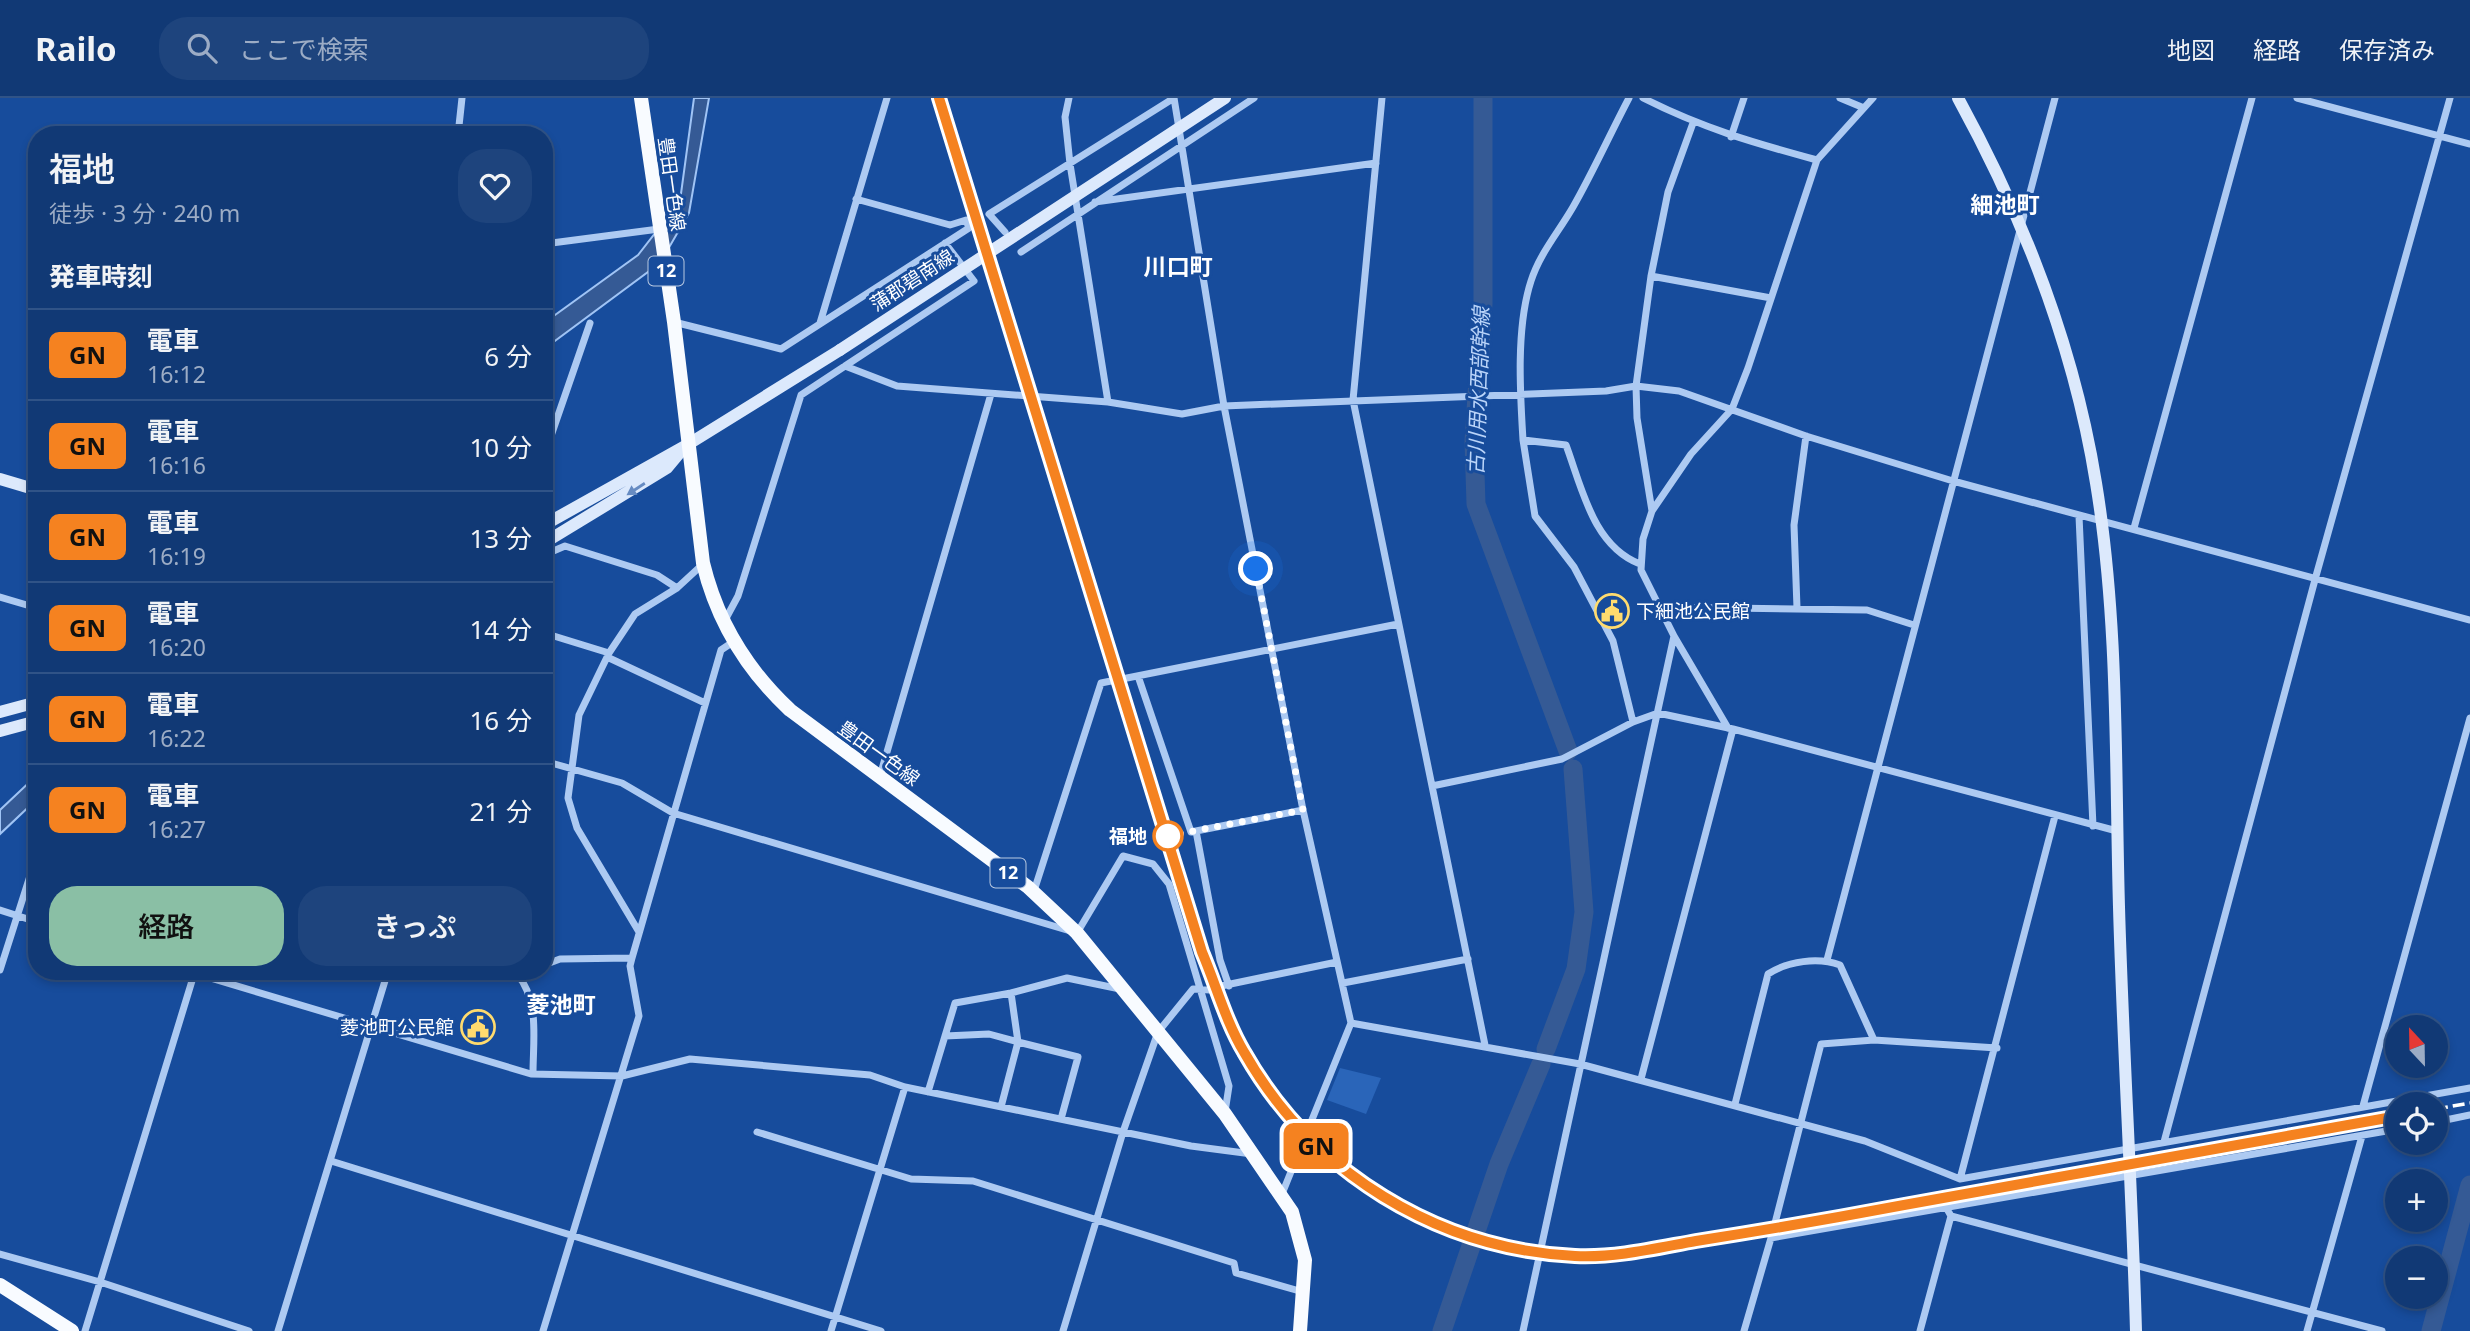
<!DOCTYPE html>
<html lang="ja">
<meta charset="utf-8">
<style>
body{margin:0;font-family:"Noto Sans","Noto Sans JP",sans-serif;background:#1e447d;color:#f1f3f6;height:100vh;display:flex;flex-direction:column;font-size:26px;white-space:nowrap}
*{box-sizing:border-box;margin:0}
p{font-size:23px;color:#9cacc5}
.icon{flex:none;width:38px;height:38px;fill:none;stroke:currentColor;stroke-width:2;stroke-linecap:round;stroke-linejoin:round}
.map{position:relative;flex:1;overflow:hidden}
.sheet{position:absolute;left:28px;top:28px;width:525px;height:854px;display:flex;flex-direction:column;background:#113975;border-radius:28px;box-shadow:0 4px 10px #0003,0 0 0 2px #305387}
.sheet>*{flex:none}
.badge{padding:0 14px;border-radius:10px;font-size:24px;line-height:46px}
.needle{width:46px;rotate:338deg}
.fabs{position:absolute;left:2385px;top:917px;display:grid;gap:14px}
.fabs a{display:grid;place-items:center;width:63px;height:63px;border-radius:50%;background:#113975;box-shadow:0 4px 10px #0003,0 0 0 2px #305387;font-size:35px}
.you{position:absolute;width:35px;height:35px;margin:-18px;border:5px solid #fff;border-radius:50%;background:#1a73e8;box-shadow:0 0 0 10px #1a73e833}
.map>.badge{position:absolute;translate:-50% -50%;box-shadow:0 0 0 4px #fff}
h2{padding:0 21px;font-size:26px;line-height:63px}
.round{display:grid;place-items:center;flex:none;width:74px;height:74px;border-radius:28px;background:#1e447d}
.headline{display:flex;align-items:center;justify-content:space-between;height:119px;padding:0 21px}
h1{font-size:33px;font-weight:600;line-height:52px}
.primary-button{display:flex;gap:14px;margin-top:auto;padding:14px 21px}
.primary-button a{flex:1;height:80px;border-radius:28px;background:#8abfa5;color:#111;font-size:28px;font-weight:600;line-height:80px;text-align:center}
.primary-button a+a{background:#1e447d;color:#f1f3f6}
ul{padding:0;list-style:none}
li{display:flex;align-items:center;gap:21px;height:91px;padding:0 21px;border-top:2px solid #305387}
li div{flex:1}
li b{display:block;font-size:26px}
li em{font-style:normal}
li .badge{min-width:77px;font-weight:700;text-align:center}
header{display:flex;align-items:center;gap:42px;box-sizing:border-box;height:98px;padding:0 35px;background:#113975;border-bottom:2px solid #305387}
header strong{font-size:33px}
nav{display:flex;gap:38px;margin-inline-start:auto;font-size:24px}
.search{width:490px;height:63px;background:#1e447d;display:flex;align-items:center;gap:18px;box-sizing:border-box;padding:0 24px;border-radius:28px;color:#9cacc5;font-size:26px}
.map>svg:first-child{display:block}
.green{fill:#2a65b9}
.water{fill:#355a95;stroke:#a0c4f5;stroke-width:2}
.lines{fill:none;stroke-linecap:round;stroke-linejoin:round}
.river{stroke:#355a95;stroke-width:19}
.street{stroke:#adcaf2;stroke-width:7}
.secondary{stroke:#dce9fc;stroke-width:12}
.primary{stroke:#f8fbff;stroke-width:14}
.rail{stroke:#fff;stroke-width:3.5;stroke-dasharray:12 5;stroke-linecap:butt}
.secondary-bridge{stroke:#dce9fc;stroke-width:12}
.oneway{fill:#668bc2}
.line-casing{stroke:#fff;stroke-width:16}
.line{stroke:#f58220;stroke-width:10}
.walk{stroke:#fff;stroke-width:7;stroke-dasharray:0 12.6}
.stop-dot{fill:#fff;stroke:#f58220;stroke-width:3.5}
.labels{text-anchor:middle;stroke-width:6;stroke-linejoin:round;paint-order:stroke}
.shield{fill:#174c9c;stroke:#b9c9e1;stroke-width:2}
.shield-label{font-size:18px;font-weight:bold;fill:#fff}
.street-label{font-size:19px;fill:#fff;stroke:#174c9c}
.poi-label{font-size:19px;fill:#fff;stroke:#174c9c;text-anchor:start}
.stop-label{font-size:19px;font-weight:bold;fill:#fff;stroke:#174c9c;text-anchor:end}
.water-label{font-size:21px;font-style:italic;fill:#bad4f9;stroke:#174c9c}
.quarter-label{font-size:23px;font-weight:bold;fill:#fff;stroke:#174c9c}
</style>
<header>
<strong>Railo</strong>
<div class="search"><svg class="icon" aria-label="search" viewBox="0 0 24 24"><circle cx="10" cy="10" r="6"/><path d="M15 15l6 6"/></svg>ここで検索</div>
<nav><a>地図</a><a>経路</a><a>保存済み</a></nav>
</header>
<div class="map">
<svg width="2470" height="1233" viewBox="0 0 2470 1233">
<rect width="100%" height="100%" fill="#174c9c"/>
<path class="green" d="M1340,970L1381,980L1366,1016L1327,1002Z"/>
<path class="water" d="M694,0H709L689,115L660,165L544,251V225L638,157L680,103Z
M37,677V701L0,736V712Z"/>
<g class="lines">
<path class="river" d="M1483,0V206L1474,343L1476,406L1568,653
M1546,951L1576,871L1584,814L1573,671
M1442,1233L1499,1066L1541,966
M2431,1233L2470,1087"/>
<path class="street" d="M1069,0L1065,19L1070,66L1108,304
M1174,0L1224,308L1303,712L1351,925L1282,1096
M1382,0L1353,302L1485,947
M1629,0C1610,36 1593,74 1573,109C1558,135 1540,155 1531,183C1516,229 1520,294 1523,342L1566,347C1582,390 1593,448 1640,466
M1643,0C1702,30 1754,45 1817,62
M1840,0L1864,10
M2297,0L2470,46
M458,37L462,0
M1731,39L1744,0
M1095,104L1376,65
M1005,134L989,116L1174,0
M544,146L659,131
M1021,154L1254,0
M1651,178L1771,200
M674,224L781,251L969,130L966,122L950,127L856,101
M820,225L887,0
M845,268L897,288L1108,304L1182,316L1224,308L1606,293L1636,288L1679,293L1806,338L1953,383L2470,522
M1523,342L1535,418L1574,469L1613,543L1633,624
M544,358L590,225
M1652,413L1637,320L1636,288L1651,178L1668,94L1693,25
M2079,418L2093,728
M2134,430L2252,0
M544,457L565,448L657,477L677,490
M0,499L37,510
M1659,509L1867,512L1914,527
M1797,510L1794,427L1806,338
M724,524L738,498L801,297L974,183L945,145
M544,535L609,555
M1674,538L1728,630
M607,559L705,605
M1138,578L1191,734L1196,733L1220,862L1229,888
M1122,581L1398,526
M544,663L622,685L673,715L1077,835L1123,758L1153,766L1169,786L1229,988L1225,1014
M880,678L991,296
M1432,688L1562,661L1633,624L1658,615L1733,631L2117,733
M1196,733L1303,712
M1034,793L1101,585L1116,582
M0,812L37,824
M639,834L577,730L568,700L579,617L609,555L635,516L677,490L703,466
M1827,862L2055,0
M544,867L560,861L632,860
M0,872L37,756
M187,873L531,976L622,978L690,961L870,977L905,989L1191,1048L1252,1056
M517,876C540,903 533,941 533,976
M1343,885L1468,861
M1221,888L1337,864
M1011,895L1018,944L1078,959L1061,1021
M1351,925L1580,966L1865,1043L1960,1081L2470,990
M945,938L989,936L1018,944L1001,1009
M1641,981L1733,631
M928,994L955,905L1011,895L1067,880L1120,891
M1735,1006L1768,876C1788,863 1818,859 1840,867L1874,942
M2363,1008L2470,620
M2436,1024L2470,1017
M757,1034L911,1081L973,1083L1234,1165L1236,1175L1303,1194
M2164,1044L2316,478L2450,0
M331,1063L881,1233
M1960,1081L2055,718
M1947,1111L1951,1118L2382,1233
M1775,1125L1821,946L1874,942L1997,950
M0,1156L100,1184L249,1233
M85,1233L195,873
M278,1233L388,873
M543,1233L639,918L630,868L632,860L721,552L733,544
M831,1233L905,989
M1063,1233L1123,1034L1158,934L1193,891L1210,892
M1523,1233L1674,538L1641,472L1643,441L1652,413L1691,356L1732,311L1748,270L1817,62L1873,0
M1744,1233L1771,1140L2398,1031
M1920,1233L1951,1118
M2307,1233L2362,1038"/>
<path class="secondary" d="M1958,0C2025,122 2074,248 2096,385C2119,524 2115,669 2119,809C2123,950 2132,1092 2136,1233
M0,381L37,392
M544,427L687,347L840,252
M544,445L667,370L682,352
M0,614L37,604
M0,633L37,623"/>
<path class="primary" d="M641,0L674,224L703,465C717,523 747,572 790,612L1028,789L1077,835L1158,934L1225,1016L1292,1114L1305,1162L1300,1233
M0,1187L72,1233"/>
<path class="rail" d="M939,0L984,146
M989,167L1129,613
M1127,605C1134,654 1151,698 1165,746C1180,798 1199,847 1220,897C1227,915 1233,933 1241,950C1302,1073 1442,1153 1576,1158C1616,1159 1657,1150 1697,1143C1761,1133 1824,1122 1888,1110C2058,1080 2228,1049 2398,1018
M2436,1011L2470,1005"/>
<path class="secondary-bridge" d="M840,252L1225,0"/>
</g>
<defs><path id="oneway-solid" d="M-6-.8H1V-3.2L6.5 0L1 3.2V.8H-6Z" transform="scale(1.75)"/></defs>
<use class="oneway" href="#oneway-solid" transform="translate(636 391) rotate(147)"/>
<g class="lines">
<g class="line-casing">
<path id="line" d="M939,0L1202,854C1216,887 1226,924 1244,954C1312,1074 1437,1151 1575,1158C1616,1160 1657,1150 1696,1143C1766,1132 1835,1120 1904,1107C2068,1078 2233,1048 2398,1018"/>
</g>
<use href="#line" class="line"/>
<path class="walk" d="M1168,738L1303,712L1256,471"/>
</g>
<defs>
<g id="civic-ring" transform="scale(1.75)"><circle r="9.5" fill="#174c9c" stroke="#ffdb6e" stroke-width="1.5"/><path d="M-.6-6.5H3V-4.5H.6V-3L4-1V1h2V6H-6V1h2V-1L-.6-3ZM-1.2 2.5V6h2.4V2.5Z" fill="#ffdb6e"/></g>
</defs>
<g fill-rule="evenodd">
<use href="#civic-ring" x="1612" y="513"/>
<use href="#civic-ring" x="478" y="929"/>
</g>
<circle class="stop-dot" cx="1168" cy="738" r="14"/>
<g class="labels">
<g class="shield">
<rect x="648.5" y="158.5" width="35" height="29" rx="5"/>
<rect x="990.5" y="760.5" width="35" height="29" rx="5"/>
</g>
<g class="shield-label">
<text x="666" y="179">12</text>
<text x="1008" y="781">12</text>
</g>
<g class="street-label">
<text transform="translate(672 86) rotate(82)" y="7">豊田一色線</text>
<text transform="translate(912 182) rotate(-33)" y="7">蒲郡碧南線</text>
<text transform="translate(879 655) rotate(36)" y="7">豊田一色線</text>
</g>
<g class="poi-label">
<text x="1636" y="520">下細池公民館</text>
<text x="454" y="936" text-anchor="end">菱池町公民館</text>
</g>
<g class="stop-label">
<text x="1147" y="745">福地</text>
</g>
<g class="water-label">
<text transform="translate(1479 293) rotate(-88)" y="7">古川用水西部幹線</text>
</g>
<g class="quarter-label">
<text x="2005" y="115">細池町</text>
<text x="1178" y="177">川口町</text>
<text x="561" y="915">菱池町</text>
</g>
</g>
</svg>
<div class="fabs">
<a><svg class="needle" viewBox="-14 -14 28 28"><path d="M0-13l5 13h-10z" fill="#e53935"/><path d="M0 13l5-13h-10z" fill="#9cacc5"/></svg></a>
<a><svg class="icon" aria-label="locate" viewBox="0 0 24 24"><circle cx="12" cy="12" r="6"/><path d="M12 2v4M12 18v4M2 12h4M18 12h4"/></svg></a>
<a>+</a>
<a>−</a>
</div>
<div class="you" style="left:1256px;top:471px"></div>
<b class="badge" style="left:1316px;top:1048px;background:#f58220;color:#111">GN</b>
<section class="sheet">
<div class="headline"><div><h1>福地</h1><p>徒歩 · 3 分 · 240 m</p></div><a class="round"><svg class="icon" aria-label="heart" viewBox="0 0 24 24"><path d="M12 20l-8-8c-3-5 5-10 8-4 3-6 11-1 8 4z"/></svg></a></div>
<h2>発車時刻</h2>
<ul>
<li><span class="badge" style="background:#f58220;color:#111">GN</span><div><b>電車</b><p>16:12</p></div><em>6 分</em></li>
<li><span class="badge" style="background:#f58220;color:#111">GN</span><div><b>電車</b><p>16:16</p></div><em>10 分</em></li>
<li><span class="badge" style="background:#f58220;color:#111">GN</span><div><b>電車</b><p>16:19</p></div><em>13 分</em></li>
<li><span class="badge" style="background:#f58220;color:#111">GN</span><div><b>電車</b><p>16:20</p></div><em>14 分</em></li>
<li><span class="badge" style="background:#f58220;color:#111">GN</span><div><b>電車</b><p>16:22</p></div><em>16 分</em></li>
<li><span class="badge" style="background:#f58220;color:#111">GN</span><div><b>電車</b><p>16:27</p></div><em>21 分</em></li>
</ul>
<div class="primary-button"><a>経路</a><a>きっぷ</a></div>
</section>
</div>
